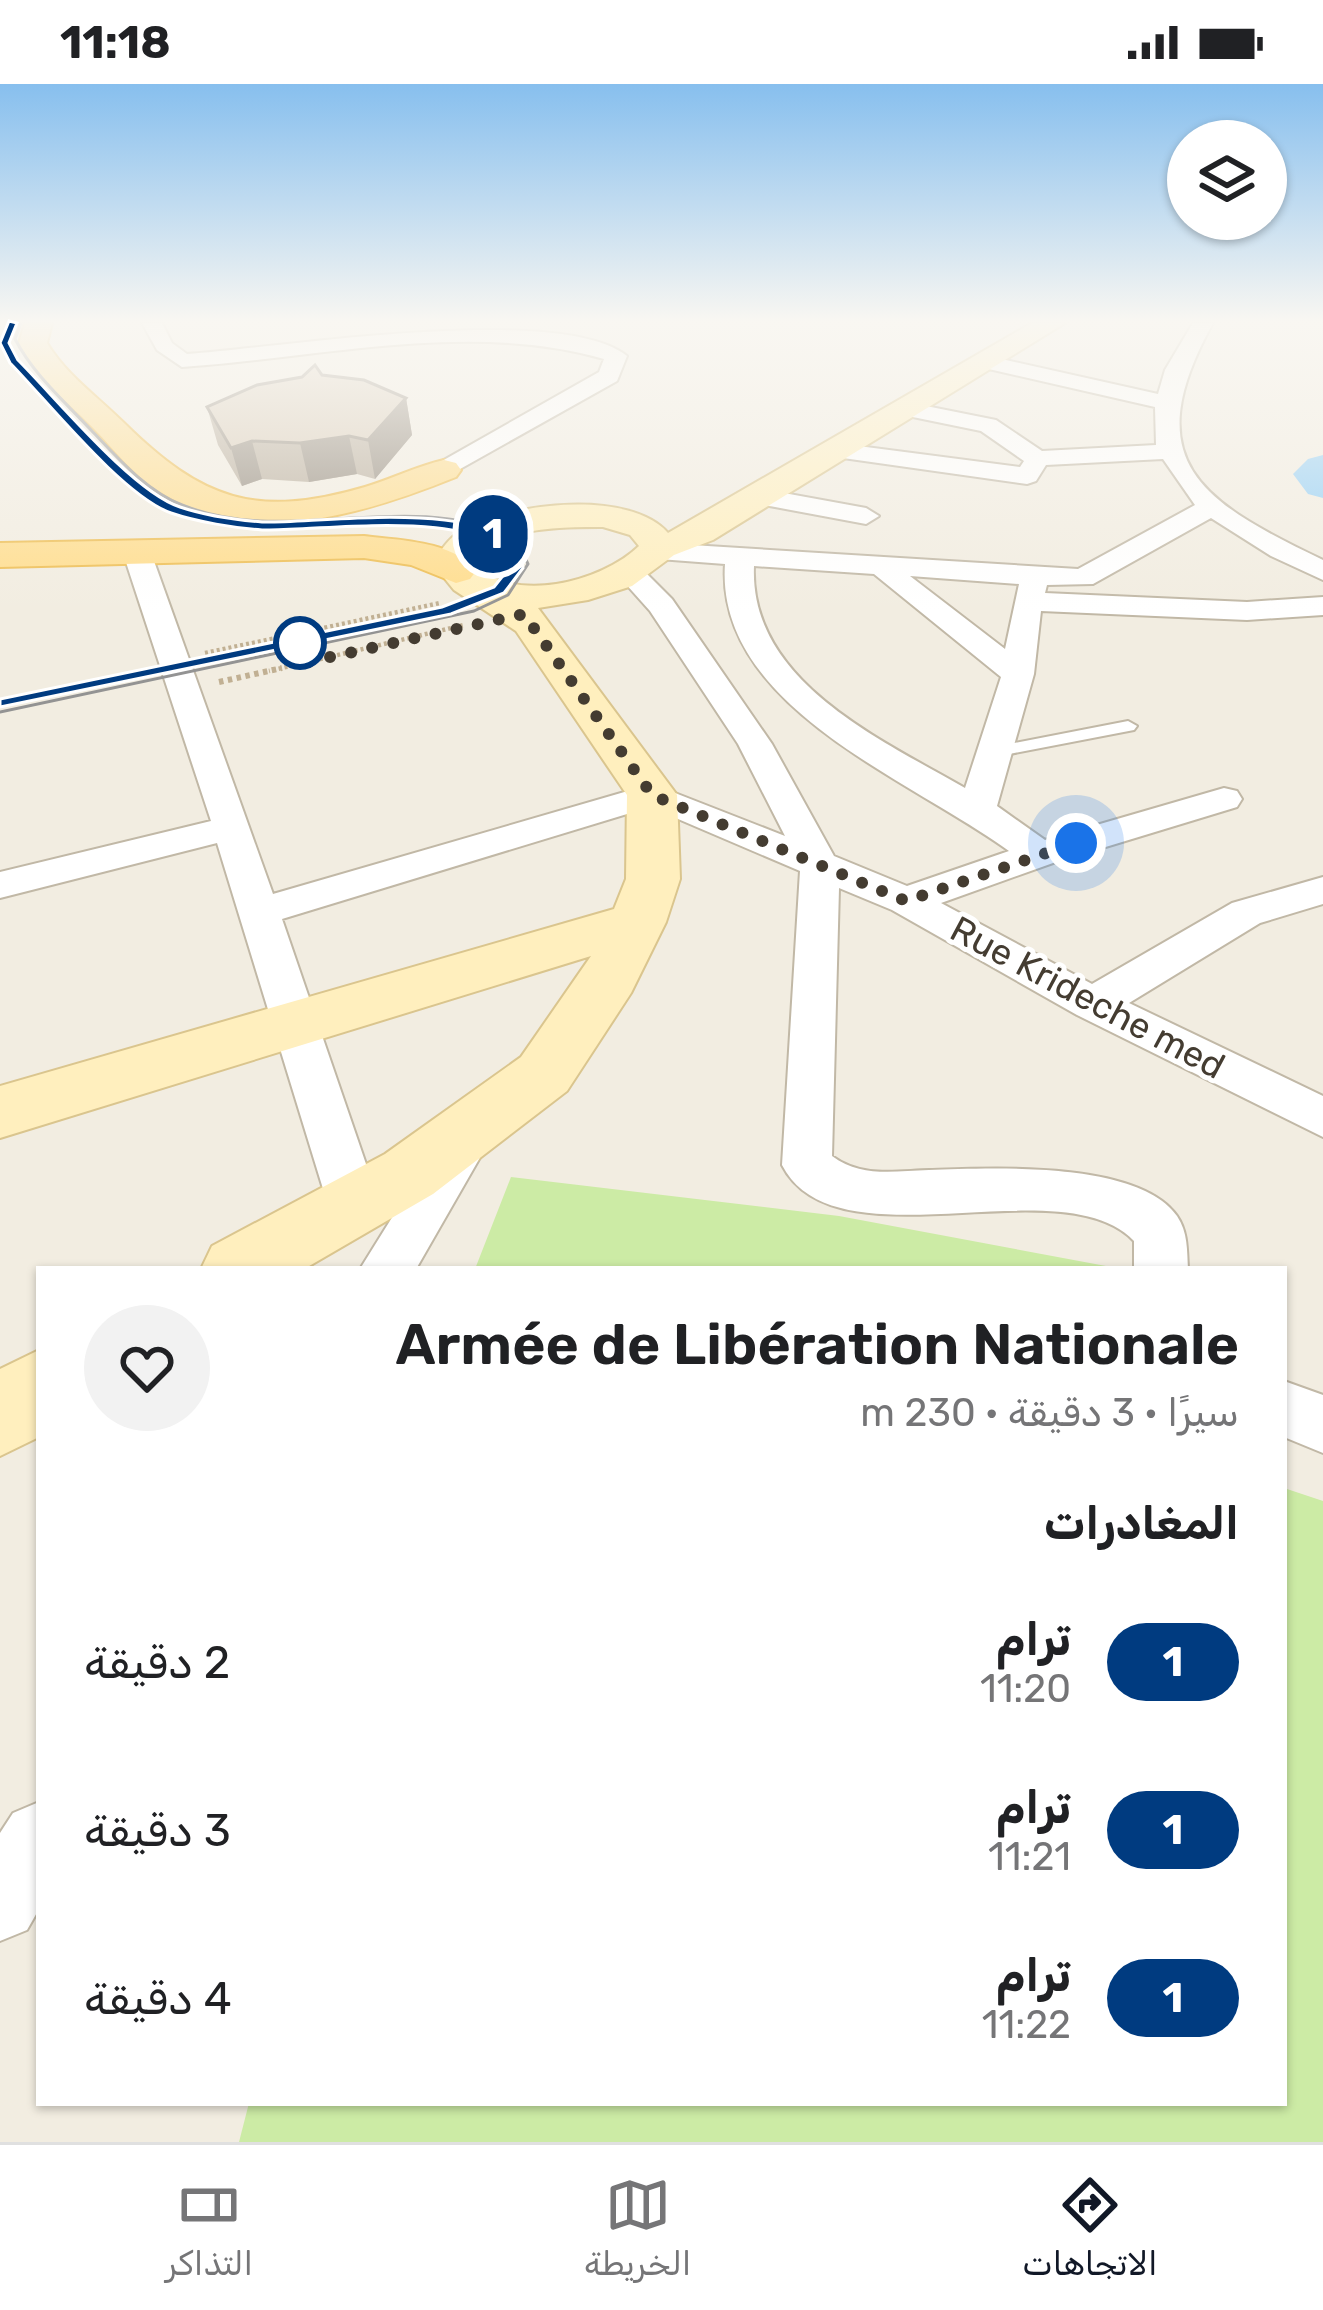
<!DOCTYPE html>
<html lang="ar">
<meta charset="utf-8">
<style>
body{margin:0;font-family:Rubik,Vazirmatn,sans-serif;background:#f2f2f2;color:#202124;direction:rtl;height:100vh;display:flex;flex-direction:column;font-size:45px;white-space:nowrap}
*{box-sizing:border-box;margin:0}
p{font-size:39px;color:#757577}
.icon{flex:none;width:66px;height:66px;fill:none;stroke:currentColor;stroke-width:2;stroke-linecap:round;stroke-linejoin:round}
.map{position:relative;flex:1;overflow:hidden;direction:ltr}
.panel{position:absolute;left:36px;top:1182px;width:1251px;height:840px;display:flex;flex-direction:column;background:#fff;border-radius:0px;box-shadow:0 3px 9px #0004;direction:rtl}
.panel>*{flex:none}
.badge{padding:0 24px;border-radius:39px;font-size:42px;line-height:78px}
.buttons{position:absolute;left:1167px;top:36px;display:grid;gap:24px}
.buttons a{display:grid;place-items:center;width:120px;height:120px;border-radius:50%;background:#fff;box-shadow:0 3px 9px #0004;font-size:60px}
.you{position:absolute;width:60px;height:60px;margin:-30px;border:9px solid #fff;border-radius:50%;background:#1a73e8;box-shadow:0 0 0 18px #1a73e833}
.map>.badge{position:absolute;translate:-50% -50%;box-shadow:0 0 0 6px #fff}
h2{padding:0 48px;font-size:45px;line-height:108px}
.round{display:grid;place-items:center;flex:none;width:126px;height:126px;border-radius:63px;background:#f2f2f2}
.headline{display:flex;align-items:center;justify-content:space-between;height:204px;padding:0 48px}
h1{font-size:57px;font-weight:600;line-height:90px}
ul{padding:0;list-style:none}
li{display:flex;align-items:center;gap:36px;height:168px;padding:0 48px}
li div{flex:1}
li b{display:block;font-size:45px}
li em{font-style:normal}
li .badge{min-width:132px;font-weight:700;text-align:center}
.status{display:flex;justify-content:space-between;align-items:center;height:84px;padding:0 60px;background:#fff;direction:ltr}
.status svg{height:33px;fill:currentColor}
.tab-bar{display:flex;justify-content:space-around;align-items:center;height:168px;border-top:3px solid #e0e0e0;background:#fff;font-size:33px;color:#757577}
.tab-bar a{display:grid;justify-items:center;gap:6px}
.tab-bar .active{color:#111827}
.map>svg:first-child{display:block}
.green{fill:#cceba5}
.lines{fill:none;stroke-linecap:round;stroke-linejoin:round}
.river{fill:#96d0f6;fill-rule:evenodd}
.lane-casing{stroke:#c1b8a6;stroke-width:4}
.street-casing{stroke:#c1b8a6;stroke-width:4}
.secondary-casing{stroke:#dac58e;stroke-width:4}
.primary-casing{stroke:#eebe53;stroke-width:4}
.path-far1{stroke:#c1b093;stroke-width:4.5;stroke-dasharray:3 3;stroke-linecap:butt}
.path{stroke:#c1b093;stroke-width:6;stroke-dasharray:4.5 4.5;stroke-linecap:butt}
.lane{fill:#fff;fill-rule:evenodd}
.street{fill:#fff;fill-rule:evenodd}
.secondary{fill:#ffefbe;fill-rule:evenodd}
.primary{fill:#ffdd8d;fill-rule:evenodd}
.tram{stroke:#939393;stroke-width:3}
.wall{fill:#baaf9e}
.shaded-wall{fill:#978e81}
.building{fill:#d8cbb8;stroke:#978e81;stroke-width:3}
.line{fill:#003b80;stroke:#fff;stroke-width:3}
.walk{stroke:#443c31;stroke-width:12;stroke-dasharray:0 21.6}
.stop-dot{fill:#fff;stroke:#003b80;stroke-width:6}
.labels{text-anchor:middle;stroke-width:10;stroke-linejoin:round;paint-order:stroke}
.street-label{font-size:36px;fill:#443c31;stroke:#fff}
</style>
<div class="status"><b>11:18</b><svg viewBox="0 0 49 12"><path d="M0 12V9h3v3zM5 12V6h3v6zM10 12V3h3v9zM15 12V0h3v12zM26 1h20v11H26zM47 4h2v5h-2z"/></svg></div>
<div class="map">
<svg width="1323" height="2058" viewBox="0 0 1323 2058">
<rect width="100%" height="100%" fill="#f2ede1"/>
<path class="green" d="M511,1093L839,1132L1122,1185H475Z
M1284,1404L1323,1417V2058H239L249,2019H1284Z"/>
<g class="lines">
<path class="river" d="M1323,371V414L1308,410L1293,390L1308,375Z"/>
<g class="lane-casing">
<path id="lane" d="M1128,637L1137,642L1134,646L994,673L985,668L994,663Z"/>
</g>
<g class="street-casing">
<path id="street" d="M142,239H162L172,259L187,270C278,264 560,218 627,272L617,297L444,394L431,386L435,381L599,288L604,275C468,236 320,274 182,283L157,266Z
M1193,239H1213C1136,377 1200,417 1323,476V496L1271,472L1211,434L1093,500L1047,501L1045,509L1247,518L1323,513V531L1247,536L1041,527L1034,590L997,722L1045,756L1224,704L1237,707L1242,715L1237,723L1053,779L941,819L1092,900L1232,819L1323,793V820L1260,839L1129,919L1323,1012V1053L1077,931L892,826L839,804L832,1072C862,1094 894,1087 929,1086C990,1084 1138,1076 1177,1132C1188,1148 1187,1167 1188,1185H1134V1157C1062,1081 835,1185 782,1081L800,787L650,723L282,835L380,1121L372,1136L354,1143L336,1136L328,1121L217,759L0,814V788L211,737L122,466L136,458L150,466L273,810L652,700L785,752L738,660L650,527L616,489L630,480L640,483L672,515L772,660L834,772L907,802L1009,767C912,696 715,623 725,480L659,475L645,467L659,459L1078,485L1195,421L1163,375L1046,381L1036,397L1027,400L843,374L831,367L843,360L1020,383L1024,377L981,347L903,331L900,326L911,319L996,336L1042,367L1156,361L1155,323L980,283L977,278L988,272L1158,310L1165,286ZM754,482L874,490L1001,593L965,704C880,655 749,597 754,482ZM910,492L1019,500L1005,565Z
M757,404L866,424L879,432L866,440L748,418L744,412L748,406Z
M466,1036L483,1042L490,1056L416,1185H360L449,1042Z
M1284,1297L1323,1311V1369L1284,1353Z
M39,1718V1825L27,1846L0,1857V1749L13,1729Z"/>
</g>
<g class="secondary-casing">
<path id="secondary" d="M1032,239H1065L713,456L674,471L632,502L588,516L538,524L677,711L680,795L666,838L631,909L567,1007L433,1110L304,1185H201L212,1162L385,1070L521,973L591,872L0,1054V1002L614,825L626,795L627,711L516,547L454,506L432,479C442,465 449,453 464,445C511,419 630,405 668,449ZM603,443L630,451L639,462C602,498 511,522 472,478C500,442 561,443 603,443Z
M39,1266V1353L0,1372V1285Z"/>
</g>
<g class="primary-casing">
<path id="primary" d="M25,239H52L47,259C66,291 98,313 124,339C202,416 256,435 365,403C392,395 417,382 444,376L456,379L461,386L456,393C362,431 249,466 157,406C134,391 116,368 97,348C69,319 38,295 19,259Z
M364,452C397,456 455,457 476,487L470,495L456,499L411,481L364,474L0,483V459Z"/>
</g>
<path class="path-far1" d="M295,550L440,519
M205,569L295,550L308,578L269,587
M308,578L464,541"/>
<path class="path" d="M219,598L282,584"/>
<use href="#lane" class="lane"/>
<use href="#street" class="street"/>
<use href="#secondary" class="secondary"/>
<use href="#primary" class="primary"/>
<path class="tram" d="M0,628L474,527L508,511L528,480L515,453C399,403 289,464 182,421C146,407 117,373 91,346C64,317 33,290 15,255L21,239"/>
</g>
<path class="wall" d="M322,291L406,314L412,351L375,395L357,390L309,398L262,395L242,402L218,361L207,323Z"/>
<path class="shaded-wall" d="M406,314L412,351L375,395L368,356Z
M349,352L357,390L309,398L300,359Z
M252,357L262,395L242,402L231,364Z"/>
<path class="building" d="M315,281L322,291L364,296L406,314L368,356L349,352L300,359L252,357L231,364L207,323L257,301L302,293Z"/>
<linearGradient id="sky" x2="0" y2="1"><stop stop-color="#87bfee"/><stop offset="0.45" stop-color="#f9f7f2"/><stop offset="1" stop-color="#f9f7f2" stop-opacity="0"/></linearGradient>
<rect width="1323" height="527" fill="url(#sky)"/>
<path class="line" d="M9,237L17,239L9,259L18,276C56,314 133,408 180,423C204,431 237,436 262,438C318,440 514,409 523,484L504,509L451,530L0,623V615L442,523L494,503L509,484C502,420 312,448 262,446C235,444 197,438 171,429C123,412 49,319 10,279L0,259Z"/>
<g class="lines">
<path class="walk" d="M300,559L308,578L524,530L652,711L906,817L1076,759"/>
</g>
<circle class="stop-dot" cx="300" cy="559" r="24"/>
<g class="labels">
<g class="street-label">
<text transform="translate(1088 913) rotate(28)" y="13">Rue Krideche med</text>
</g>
</g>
</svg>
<div class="buttons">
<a><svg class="icon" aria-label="layers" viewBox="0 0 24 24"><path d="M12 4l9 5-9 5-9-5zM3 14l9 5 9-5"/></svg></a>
</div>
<div class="you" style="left:1076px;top:759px"></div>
<b class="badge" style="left:493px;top:450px;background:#003b80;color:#fff">1</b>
<section class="panel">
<div class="headline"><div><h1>Armée de Libération Nationale</h1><p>سيرًا · 3 دقيقة · 230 m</p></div><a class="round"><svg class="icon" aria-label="heart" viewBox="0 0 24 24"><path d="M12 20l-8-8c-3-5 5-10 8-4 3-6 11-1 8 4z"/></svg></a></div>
<h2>المغادرات</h2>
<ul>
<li><span class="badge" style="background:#003b80;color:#fff">1</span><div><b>ترام</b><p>11:20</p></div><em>2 دقيقة</em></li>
<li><span class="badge" style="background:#003b80;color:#fff">1</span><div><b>ترام</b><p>11:21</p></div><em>3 دقيقة</em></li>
<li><span class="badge" style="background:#003b80;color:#fff">1</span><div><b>ترام</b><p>11:22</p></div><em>4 دقيقة</em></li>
</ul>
</section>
</div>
<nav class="tab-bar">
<a class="active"><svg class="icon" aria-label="directions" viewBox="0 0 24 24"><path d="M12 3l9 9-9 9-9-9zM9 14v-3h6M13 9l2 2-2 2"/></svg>الاتجاهات</a>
<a><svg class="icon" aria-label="map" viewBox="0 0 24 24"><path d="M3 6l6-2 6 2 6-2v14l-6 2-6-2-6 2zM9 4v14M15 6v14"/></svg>الخريطة</a>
<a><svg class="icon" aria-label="tickets" viewBox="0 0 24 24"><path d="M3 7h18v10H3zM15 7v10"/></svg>التذاكر</a>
</nav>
